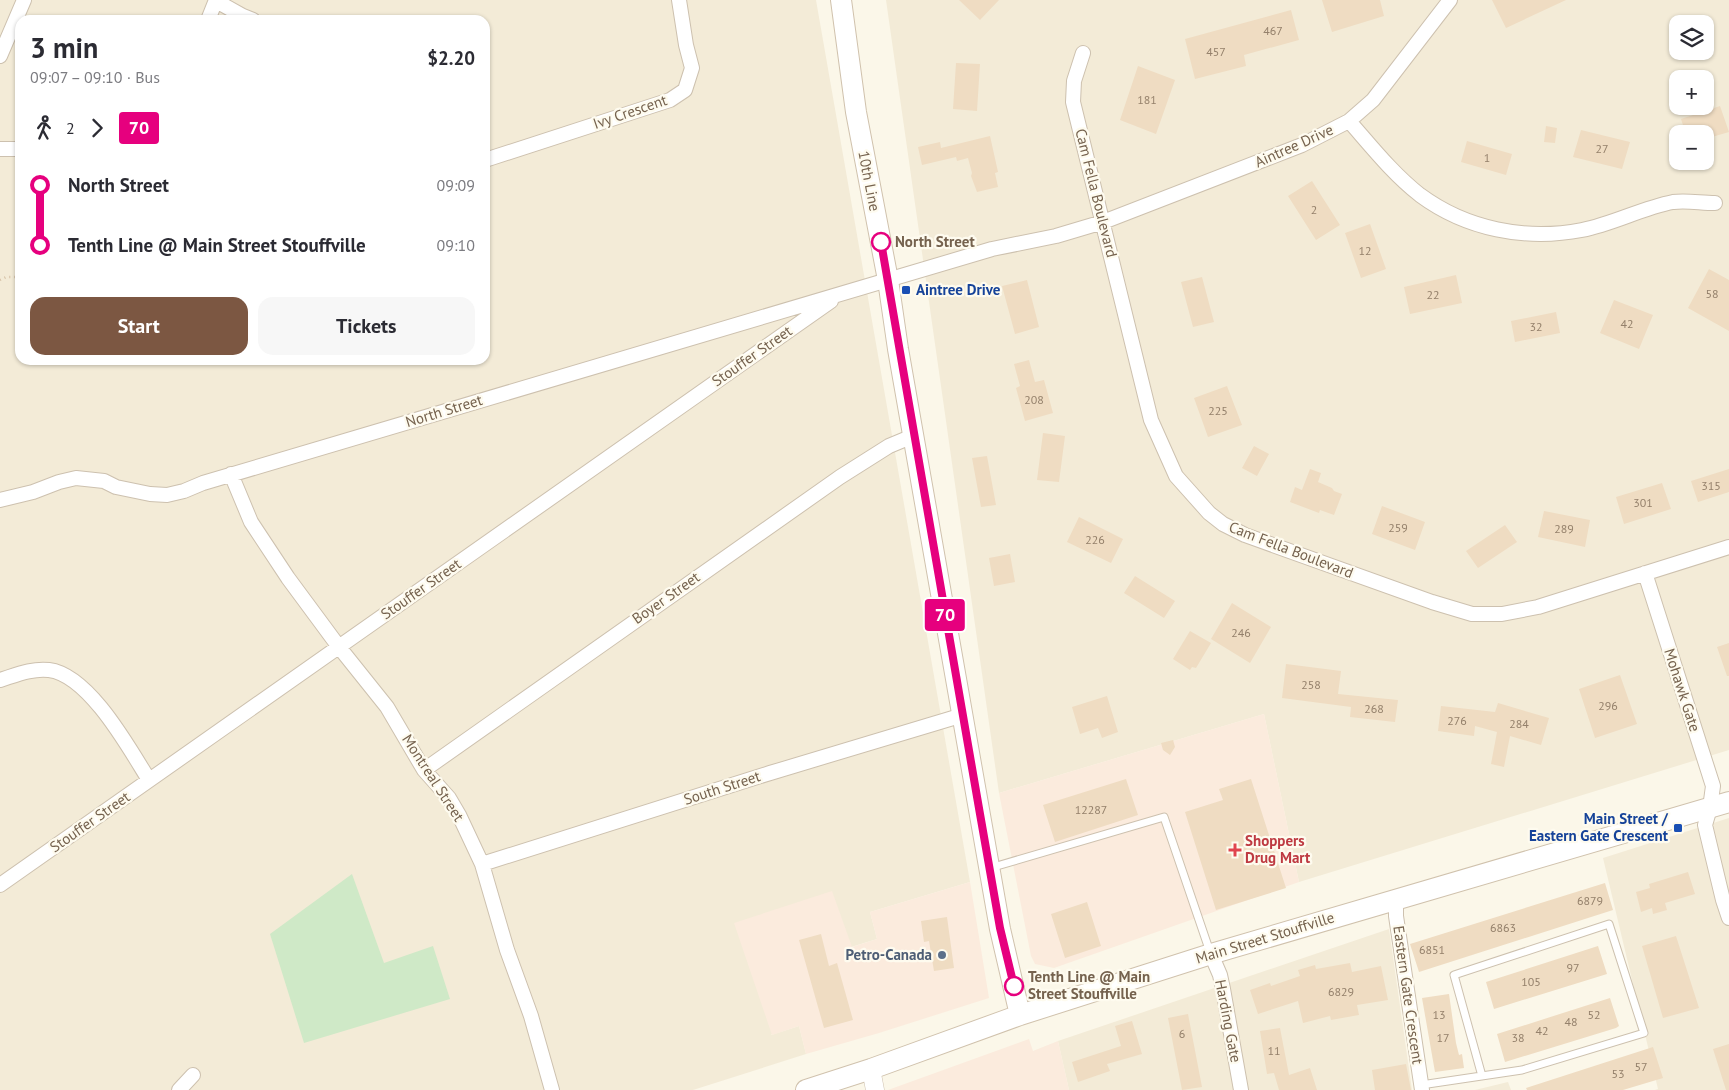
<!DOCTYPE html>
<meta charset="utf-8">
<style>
body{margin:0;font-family:"PT Sans",sans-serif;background:#f7f7f7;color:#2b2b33;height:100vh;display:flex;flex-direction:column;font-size:19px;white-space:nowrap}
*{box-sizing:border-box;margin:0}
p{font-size:16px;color:#7c7c81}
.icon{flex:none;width:28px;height:28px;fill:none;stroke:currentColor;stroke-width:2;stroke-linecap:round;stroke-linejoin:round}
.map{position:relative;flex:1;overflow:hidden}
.panel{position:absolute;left:15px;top:15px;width:475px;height:350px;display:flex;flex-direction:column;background:#fff;border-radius:15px;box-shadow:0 1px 4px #0004}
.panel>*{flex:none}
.badge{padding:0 10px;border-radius:4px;font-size:18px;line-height:32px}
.buttons{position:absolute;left:1669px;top:15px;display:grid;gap:10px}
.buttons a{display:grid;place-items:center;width:45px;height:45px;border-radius:10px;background:#fff;box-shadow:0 1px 4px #0004;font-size:25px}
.map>.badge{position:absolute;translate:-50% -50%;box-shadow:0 0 0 2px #fff}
.legs{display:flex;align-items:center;gap:8px;height:55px;padding:0 15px;font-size:16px}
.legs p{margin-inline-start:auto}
.head{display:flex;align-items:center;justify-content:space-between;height:85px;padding:0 15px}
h1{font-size:28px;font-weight:600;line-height:38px}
.action{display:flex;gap:10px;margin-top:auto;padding:10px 15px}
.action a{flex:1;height:58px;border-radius:15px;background:#7c5742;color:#fff;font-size:20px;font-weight:600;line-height:58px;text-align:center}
.action a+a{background:#f7f7f7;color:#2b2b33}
ul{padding:0 15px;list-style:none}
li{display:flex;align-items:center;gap:18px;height:60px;font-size:19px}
li i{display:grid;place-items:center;width:8px;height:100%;margin:0 6px;background:currentColor}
li i::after{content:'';width:12px;height:12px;margin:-6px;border:4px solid;border-radius:50%;background:#fff}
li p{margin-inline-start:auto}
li:first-child i{background:linear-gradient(#0000 50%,currentColor 0)}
li:last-child i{background:linear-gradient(currentColor 50%,#0000 0)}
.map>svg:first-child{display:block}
.residential{fill:#f3ebd7;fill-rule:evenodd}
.commercial{fill:#fbebdd}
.green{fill:#cfe9c7}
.building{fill:#efdcc2}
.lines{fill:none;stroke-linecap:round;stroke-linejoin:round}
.service-casing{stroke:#cdc1af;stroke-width:9}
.minor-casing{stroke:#cdc1af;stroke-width:16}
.tertiary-casing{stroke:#cdc1af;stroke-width:19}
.secondary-casing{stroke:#d0c2ad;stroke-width:22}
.path{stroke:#d5c0a5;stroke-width:2.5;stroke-dasharray:1 4;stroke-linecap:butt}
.service{stroke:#fff;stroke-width:7}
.minor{stroke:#fff;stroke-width:14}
.tertiary{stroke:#fff;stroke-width:18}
.secondary{stroke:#fff;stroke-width:20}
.line-1-casing{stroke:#fff;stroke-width:11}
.line-1{stroke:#e6007e;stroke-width:8}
.stop-1-dot{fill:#fff;stroke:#e6007e;stroke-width:2.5}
.transit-dot{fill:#1a4fb4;stroke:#fefbef;stroke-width:2}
.health-dot{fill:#e0444e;stroke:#fefbef;stroke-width:2}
.service-dot{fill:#5c6f8a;stroke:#fefbef;stroke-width:2}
.labels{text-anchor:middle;stroke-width:4.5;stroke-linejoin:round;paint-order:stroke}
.number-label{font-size:12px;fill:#94806b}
.street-label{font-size:15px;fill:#75624e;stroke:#fefbef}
.stop-label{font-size:15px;font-weight:bold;fill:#75624e;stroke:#fefbef;text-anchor:start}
.transit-label{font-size:15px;font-weight:bold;fill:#164399;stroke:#fefbef;text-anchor:start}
.health-label{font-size:15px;font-weight:bold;fill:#be3a42;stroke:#fefbef;text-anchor:start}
.service-label{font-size:15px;font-weight:bold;fill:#4e5e75;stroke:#fefbef;text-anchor:end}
</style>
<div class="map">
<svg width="1729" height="1090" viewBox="0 0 1729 1090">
<rect width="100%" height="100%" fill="#fbf7e9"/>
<path class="residential" d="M0,0H816L970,882L870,912L877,939L851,947L771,1035L799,1026L806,1054L693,1090H0ZM20,20H485V360H20Z
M886,0H1729V750L1299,882L1264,714L999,793ZM1678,24H1705V51H1678ZM1678,79H1705V106H1678ZM1678,134H1705V161H1678Z
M1729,818V1090H1655L1658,1089L1603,858Z
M1389,929L1412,1090H1069L1058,1041Z
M1508,1082L1511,1090H1475Z"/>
<path class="commercial" d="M1264,714L1299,882L1054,968L1035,964L1031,956L999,793Z
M970,882L989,998L879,1033L806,1054L799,1026L772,1035L734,923L832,891L852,947L877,939L870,912Z
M1029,1039L1033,1051L1058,1041L1069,1090H888Z"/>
<path class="green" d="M352,874L384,963L433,946L450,999L304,1043L270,934Z"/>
<path class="building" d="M959,0H999L980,20Z
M1322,0H1380L1384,16L1332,32Z
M1492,0H1566L1506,28Z
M1291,10L1299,40L1244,55L1246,66L1195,79L1185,39Z
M956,63L980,64L977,111L953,109Z
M1138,66L1175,80L1156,134L1120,120Z
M1720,106L1729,132L1705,139V134H1686L1681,119Z
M1546,126L1557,128L1555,143L1544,142Z
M1581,130L1630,142L1622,169L1573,157Z
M990,136L998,172L995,173L998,187L977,192L971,176L972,173L968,158L957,161L956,157L922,165L918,147L940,142L941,148Z
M1467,141L1512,154L1506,175L1461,162Z
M1312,181L1340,225L1316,240L1288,196Z
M1370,224L1386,269L1361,278L1345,233Z
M1709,269L1729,280V331L1688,308Z
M1456,275L1462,303L1410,314L1404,287Z
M1202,277L1214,322L1193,327L1181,282Z
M1027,280L1039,327L1015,334L1002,286Z
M1614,300L1653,315L1639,349L1600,333Z
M1556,312L1560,333L1515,342L1511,321Z
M1029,360L1035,382L1044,380L1053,413L1025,421L1016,388L1020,386L1014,364Z
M1227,386L1242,425L1208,437L1194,398Z
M1043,433L1065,436L1059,482L1037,480Z
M1254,446L1269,454L1257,476L1242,468Z
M987,456L996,505L981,507L972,458Z
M1310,469L1321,473L1318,482L1332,488L1334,491L1342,494L1334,515L1320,510L1319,513L1290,502L1295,487L1302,490Z
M1729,469V492L1698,502L1691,481Z
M1662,483L1671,509L1624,524L1616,497Z
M1382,506L1425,522L1415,550L1372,534Z
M1544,511L1590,520L1585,547L1538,537Z
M1079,517L1123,539L1111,563L1067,542Z
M1505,525L1517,542L1478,568L1466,551Z
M1010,554L1015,582L994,586L989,558Z
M1135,576L1175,601L1164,618L1124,593Z
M1232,603L1271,627L1250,663L1211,639Z
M1190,631L1211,643L1196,668L1192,667L1190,670L1173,659Z
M1729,643V676H1727L1717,647Z
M1286,664L1341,671L1338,694L1398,700L1395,722L1350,717L1351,707L1282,698Z
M1620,675L1637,724L1595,738L1579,689Z
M1107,696L1118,732L1102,738L1098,728L1080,734L1072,707Z
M1498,703L1549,718L1541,745L1510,736L1504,767L1491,764L1497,732L1475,726L1474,736L1438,731L1441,706L1495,712Z
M1173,740L1175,747L1170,755L1163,750L1161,743Z
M1126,779L1138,815L1055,842L1043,805Z
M1251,779L1286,888L1216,910L1185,812L1223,800L1219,789Z
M1688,872L1695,894L1665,903L1667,910L1653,914L1652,908L1641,912L1636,892L1650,888L1649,884Z
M1605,883L1613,910L1419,972L1410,944Z
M1087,902L1101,946L1065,958L1051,914Z
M947,917L954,968L934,971L929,941L924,942L921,921Z
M821,934L829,966L837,963L853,1020L824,1028L799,940Z
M1676,936L1699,1008L1663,1018L1642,946Z
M1598,946L1607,974L1494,1009L1486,982Z
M1350,963L1352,972L1381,966L1388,1000L1357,1005L1359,1015L1331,1020L1330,1016L1303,1023L1298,1001L1258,1014L1250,990L1270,983L1271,986L1300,976L1298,970L1315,965L1316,969Z
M1449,994L1456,1043L1459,1055L1462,1054L1464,1068L1435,1072L1422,998Z
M1610,998L1619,1026L1616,1028L1505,1062L1497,1034Z
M1188,1014L1202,1087L1182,1090L1168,1018Z
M1132,1021L1142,1054L1107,1064L1110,1071L1078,1082L1072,1062L1121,1046L1115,1026Z
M1280,1028L1289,1075L1310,1068L1317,1090H1279L1274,1073L1267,1074L1260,1031Z
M1729,1044V1090H1726L1713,1049Z
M1653,1047L1663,1078L1623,1090H1527L1526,1088Z
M1406,1064L1411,1090H1375L1372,1070Z"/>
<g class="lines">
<g class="service-casing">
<path id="service" d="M990,868L1164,817L1210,952
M1421,1085L1522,1070L1644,1033L1609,924L1454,975L1482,1076"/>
</g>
<g class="minor-casing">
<path id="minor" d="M216,1L243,16L253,20
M208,20L216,0
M1083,53L1074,81L1073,102L1151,420L1176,476L1209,513L1223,524L1245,535L1432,602L1472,614H1502L1538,607L1729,547
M0,56L24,0
M1349,121C1371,146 1393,174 1420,195C1466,229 1525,241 1582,230C1613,224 1642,208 1673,202C1686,200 1701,203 1715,203
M0,149H20
M485,160L670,100L685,90L692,68L686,45L679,0
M231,474L251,522L288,578L339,647L387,707L424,770L449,798L459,815L482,864L507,950L531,1016L552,1090
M0,500L33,492L59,482L76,478L104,481L116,487L150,494L167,495L184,491L203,483L992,249L1056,236L1103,222L1302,145L1349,121L1373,100L1450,0
M1645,573L1713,786L1710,808L1705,825L1723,900L1729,918
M0,680C16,675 32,668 49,670C89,675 129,748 149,780
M424,770L840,477L889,446L913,436
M482,864L770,773L963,715
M0,885L831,301
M1396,900V916L1422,1090
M1211,954L1220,975L1223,989L1241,1090
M179,1090L193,1075"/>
</g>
<g class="tertiary-casing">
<path id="tertiary" d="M871,1069L875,1090"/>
</g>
<g class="secondary-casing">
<path id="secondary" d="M841,0L856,112L888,280L898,349L1000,929L1020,1015
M806,1090L871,1069L1020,1015L1211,954L1729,802"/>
</g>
<path class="path" d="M0,280L6,277H20"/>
<use href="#service" class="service"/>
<use href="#minor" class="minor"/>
<use href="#tertiary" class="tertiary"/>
<use href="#secondary" class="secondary"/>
</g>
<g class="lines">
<g class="line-1-casing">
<path id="line-1" d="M881,242L980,814L1000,928L1014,986"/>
</g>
<use href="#line-1" class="line-1"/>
</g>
<g class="stop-1-dot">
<circle cx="881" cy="242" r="9"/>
<circle cx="1014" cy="986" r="9"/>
</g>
<g class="transit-dot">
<rect x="901" y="285" width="10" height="10" rx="2.5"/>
<rect x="1673" y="823" width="10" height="10" rx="2.5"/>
</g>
<path class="health-dot" d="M1232.5 842.5h5v5h5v5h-5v5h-5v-5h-5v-5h5z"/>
<circle class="service-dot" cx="942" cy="955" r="5"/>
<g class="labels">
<g class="number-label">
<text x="1273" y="35">467</text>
<text x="1216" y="56">457</text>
<text x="1147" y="104">181</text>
<text x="1602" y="153">27</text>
<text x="1487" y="162">1</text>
<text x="1314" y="214">2</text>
<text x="1365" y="255">12</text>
<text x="1712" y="298">58</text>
<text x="1433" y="299">22</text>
<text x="1627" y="328">42</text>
<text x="1536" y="331">32</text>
<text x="1034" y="404">208</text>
<text x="1218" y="415">225</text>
<text x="1711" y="490">315</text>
<text x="1643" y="507">301</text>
<text x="1398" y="532">259</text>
<text x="1564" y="533">289</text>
<text x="1095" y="544">226</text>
<text x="1241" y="637">246</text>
<text x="1311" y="689">258</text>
<text x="1608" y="710">296</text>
<text x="1374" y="713">268</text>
<text x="1457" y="725">276</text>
<text x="1519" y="728">284</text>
<text x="1091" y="814">12287</text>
<text x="1590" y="905">6879</text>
<text x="1503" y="932">6863</text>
<text x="1432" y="954">6851</text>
<text x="1573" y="972">97</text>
<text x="1531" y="986">105</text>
<text x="1341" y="996">6829</text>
<text x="1439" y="1019">13</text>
<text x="1594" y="1019">52</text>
<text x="1571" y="1026">48</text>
<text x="1542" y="1035">42</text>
<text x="1182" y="1038">6</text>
<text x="1443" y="1042">17</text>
<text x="1518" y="1042">38</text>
<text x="1274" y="1055">11</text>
<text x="1641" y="1071">57</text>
<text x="1618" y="1078">53</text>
</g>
<g class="street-label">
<text transform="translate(630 112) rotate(-19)" y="5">Ivy Crescent</text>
<text transform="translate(1294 146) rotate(-24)" y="5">Aintree Drive</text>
<text transform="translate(869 181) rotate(79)" y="5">10th Line</text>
<text transform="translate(1096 193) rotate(76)" y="5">Cam Fella Boulevard</text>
<text transform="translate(752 356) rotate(-35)" y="5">Stouffer Street</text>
<text transform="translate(444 411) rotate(-17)" y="5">North Street</text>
<text transform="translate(1291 550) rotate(21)" y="5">Cam Fella Boulevard</text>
<text transform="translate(421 589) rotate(-35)" y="5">Stouffer Street</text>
<text transform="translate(666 598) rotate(-35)" y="5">Boyer Street</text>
<text transform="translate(1682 690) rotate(72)" y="5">Mohawk Gate</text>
<text transform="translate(433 778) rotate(57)" y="5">Montreal Street</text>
<text transform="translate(722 788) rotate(-18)" y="5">South Street</text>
<text transform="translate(90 822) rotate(-35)" y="5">Stouffer Street</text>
<text transform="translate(1265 938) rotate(-17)" y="5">Main Street Stouffville</text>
<text transform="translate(1408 995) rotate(82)" y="5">Eastern Gate Crescent</text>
<text transform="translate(1228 1021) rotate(79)" y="5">Harding Gate</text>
</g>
<g class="stop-label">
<text x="895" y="247">North Street</text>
<text x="1028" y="982">Tenth Line @ Main<tspan x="1028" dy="17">Street Stouffville</tspan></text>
</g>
<g class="transit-label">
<text x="916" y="295">Aintree Drive</text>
<text x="1668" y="824" text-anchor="end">Main Street /<tspan x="1668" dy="17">Eastern Gate Crescent</tspan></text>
</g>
<g class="health-label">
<text x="1245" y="846">Shoppers<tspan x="1245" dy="17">Drug Mart</tspan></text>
</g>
<g class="service-label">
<text x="932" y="960">Petro-Canada</text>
</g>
</g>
</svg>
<div class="buttons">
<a><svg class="icon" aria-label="layers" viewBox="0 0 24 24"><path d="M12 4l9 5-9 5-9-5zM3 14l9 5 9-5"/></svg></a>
<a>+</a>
<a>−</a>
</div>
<b class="badge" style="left:945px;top:615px;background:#e6007e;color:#fff">70</b>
<section class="panel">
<div class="head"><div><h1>3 min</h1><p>09:07 – 09:10 · Bus</p></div><b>$2.20</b></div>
<div class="legs"><svg class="icon" aria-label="walk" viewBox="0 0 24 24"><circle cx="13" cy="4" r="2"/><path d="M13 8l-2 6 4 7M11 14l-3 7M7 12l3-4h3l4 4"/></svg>2<svg class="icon" aria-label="forward" viewBox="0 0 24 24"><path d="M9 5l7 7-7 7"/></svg><b class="badge" style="background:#e6007e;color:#fff">70</b></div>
<ul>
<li><i style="color:#e6007e"></i><b>North Street</b><p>09:09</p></li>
<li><i style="color:#e6007e"></i><b>Tenth Line @ Main Street Stouffville</b><p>09:10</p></li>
</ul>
<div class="action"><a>Start</a><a>Tickets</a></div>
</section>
</div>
